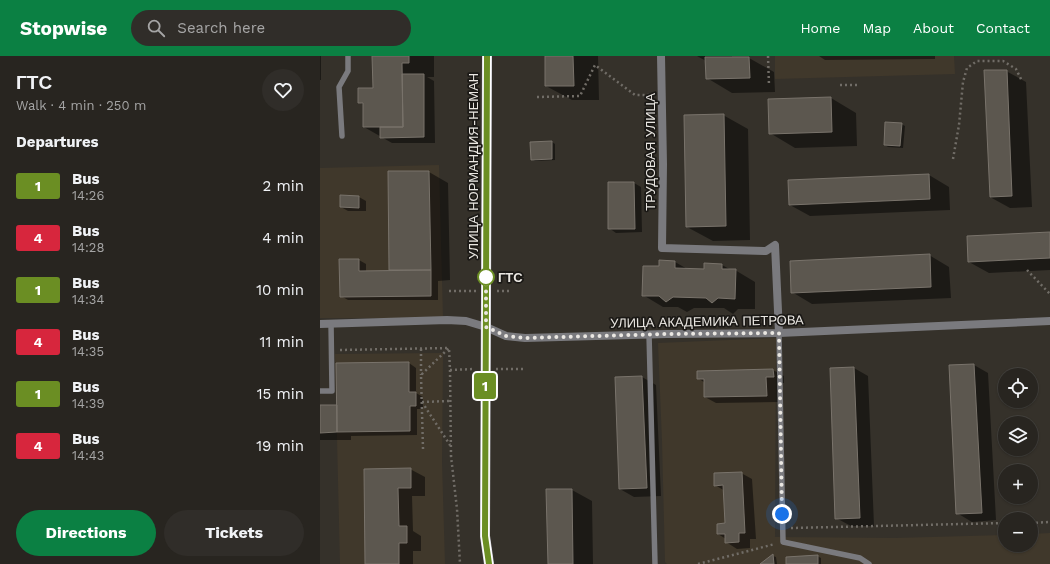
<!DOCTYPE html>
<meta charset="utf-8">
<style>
body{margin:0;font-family:"Work Sans",sans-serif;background:#302d29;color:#f1f3f6;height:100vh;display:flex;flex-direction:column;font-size:15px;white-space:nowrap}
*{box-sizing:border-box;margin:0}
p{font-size:13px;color:#a5a5a5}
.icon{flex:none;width:22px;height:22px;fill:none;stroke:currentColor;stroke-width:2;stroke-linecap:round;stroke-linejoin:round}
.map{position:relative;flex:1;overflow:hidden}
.sheet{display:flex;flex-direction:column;background:#282520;width:320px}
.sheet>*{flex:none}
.badge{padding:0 8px;border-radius:3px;font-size:14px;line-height:26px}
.fabs{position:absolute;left:678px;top:312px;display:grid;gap:8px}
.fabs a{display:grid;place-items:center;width:40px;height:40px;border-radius:50%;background:#282520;box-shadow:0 1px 3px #0004,0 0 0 1px #44423e;font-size:20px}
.you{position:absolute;width:20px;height:20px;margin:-10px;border:3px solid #fff;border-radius:50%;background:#1a73e8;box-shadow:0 0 0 6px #1a73e833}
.map>.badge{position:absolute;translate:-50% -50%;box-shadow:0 0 0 2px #fff}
h2{padding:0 16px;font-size:15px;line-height:36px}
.round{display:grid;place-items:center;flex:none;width:42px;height:42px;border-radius:21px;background:#302d29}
.head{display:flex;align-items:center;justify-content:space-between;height:68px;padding:0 16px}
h1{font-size:19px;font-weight:700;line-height:30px}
.button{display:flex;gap:8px;margin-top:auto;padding:8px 16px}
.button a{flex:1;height:46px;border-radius:24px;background:#0b8043;color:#fff;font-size:16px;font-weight:700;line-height:46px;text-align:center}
.button a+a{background:#302d29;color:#f1f3f6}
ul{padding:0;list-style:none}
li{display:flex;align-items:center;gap:12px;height:52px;padding:0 16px}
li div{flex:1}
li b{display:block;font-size:15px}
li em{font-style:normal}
li .badge{min-width:44px;font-weight:700;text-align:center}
header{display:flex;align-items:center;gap:24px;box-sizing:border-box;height:56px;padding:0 20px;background:#0b8043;color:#fff}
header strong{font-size:19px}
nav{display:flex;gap:22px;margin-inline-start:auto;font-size:14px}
.search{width:280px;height:36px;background:#302d29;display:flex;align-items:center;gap:10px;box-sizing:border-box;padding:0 14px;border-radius:22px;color:#a5a5a5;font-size:15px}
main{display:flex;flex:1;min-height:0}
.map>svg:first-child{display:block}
.built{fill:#40382b}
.shadow{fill:#0007}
.building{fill:#5c574f;stroke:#79736b}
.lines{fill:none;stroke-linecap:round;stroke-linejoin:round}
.path{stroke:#716d67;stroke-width:2.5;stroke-dasharray:2 3;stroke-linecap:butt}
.service{stroke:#7a7a7e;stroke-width:5.5}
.minor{stroke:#7a7a7e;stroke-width:8}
.tertiary{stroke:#7a7a7e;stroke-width:8}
.primary{stroke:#c3c3cc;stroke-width:10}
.line-casing{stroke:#fff;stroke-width:9}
.line{stroke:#6b8e23;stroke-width:6}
.walk{stroke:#eae7e2;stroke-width:4;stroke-dasharray:0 7.2}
.stop-dot{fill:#fff;stroke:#6b8e23;stroke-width:2}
.labels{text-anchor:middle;stroke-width:3.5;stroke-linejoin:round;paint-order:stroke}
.street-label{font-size:13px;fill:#eae7e2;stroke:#1b1916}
.stop-label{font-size:13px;font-weight:bold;fill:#eae7e2;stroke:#1b1916;text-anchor:start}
</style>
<header>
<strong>Stopwise</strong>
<div class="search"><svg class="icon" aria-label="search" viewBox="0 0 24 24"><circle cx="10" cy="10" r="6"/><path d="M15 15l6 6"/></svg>Search here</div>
<nav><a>Home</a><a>Map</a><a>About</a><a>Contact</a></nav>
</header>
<main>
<section class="sheet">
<div class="head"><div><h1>ГТС</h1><p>Walk · 4 min · 250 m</p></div><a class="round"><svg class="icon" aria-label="heart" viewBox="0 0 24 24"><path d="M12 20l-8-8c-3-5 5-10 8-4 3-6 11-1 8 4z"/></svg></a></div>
<h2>Departures</h2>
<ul>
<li><span class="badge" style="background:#6b8e23;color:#fff">1</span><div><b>Bus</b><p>14:26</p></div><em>2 min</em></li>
<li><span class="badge" style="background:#d7263d;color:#fff">4</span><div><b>Bus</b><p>14:28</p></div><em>4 min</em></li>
<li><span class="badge" style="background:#6b8e23;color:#fff">1</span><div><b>Bus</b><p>14:34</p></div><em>10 min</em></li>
<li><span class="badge" style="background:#d7263d;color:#fff">4</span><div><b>Bus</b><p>14:35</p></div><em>11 min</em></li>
<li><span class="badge" style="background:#6b8e23;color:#fff">1</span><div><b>Bus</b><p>14:39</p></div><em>15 min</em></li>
<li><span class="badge" style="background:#d7263d;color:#fff">4</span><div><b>Bus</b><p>14:43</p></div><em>19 min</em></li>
</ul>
<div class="button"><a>Directions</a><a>Tickets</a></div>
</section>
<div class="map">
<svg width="730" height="508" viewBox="0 0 730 508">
<rect width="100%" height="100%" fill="#35312a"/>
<path class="built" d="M455,0H634L635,18L455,23Z
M119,109L123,262H0V112Z
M456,282L455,481L575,482L685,479V489H711V478L730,477V508H347L345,506L342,385L338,287Z
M123,297L122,406L125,508H20L15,298Z"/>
<path class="shadow" d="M0,0H1V24H0Z
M53,0H114V21H107L114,25L115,87H72L44,71V49L39,46L54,33Z
M226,0H278L279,44H252L226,30Z
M377,0H412V2H429L454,16L455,36L412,37L387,22L386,5Z
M499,0H615V3L505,4Z
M686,15L706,26L712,151L690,152L670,141Z
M511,42L536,57L537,90L475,92L450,77Z
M403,59L428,73L430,184L393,185L367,171Z
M581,68L585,70L583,92L568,91L565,89Z
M232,86L235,88V104L215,105L212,103Z
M69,116H109L128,127L130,224L118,225V244H28L21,240L39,204L46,208V216L70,215Z
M609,119L629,131L630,154L490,160L470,149Z
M314,127L321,131L322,176L296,177L289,172Z
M39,141L46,145V155H28L21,151Z
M730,177V214L669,217L649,206Z
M609,199L629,211L631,242L492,248L472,236Z
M340,205L355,206L369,214H385L402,209L411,214H415L435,226V253H418L413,258L404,252H374L367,256L358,251H343L323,239L340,211Z
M89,307L96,312V337L103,341V353H97V379L31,380V384H0V350H16Z
M654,309L668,317L676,464L652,466L637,457L630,310Z
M534,312L548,320L554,470H531L516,462Z
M453,314L464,320V327H457L458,346L396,347L385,341V327L378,322V316Z
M322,321L336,329L341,440L314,441L300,433L296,322Z
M90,413L105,421V440H92L93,475L101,480V495H93V508H46L45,414Z
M421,417L432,423L436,483H430V492L417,493L406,486V483L398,478L406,468L405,435L395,429Z
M252,434L272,445L273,508H229Z
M453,500L456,501L457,508H442Z
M497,500L501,502V508H467Z"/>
<path class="building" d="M52,0H89V7H82L83,71H43V47H38V32H53Z
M225,0H253L254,30H225Z
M385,1H429L430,22L386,23Z
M664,14H687L692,140L670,141Z
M82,18H104V81L60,82V71H83Z
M511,41L512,76L449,78L448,43Z
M404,58L406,170L366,171L364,59Z
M565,66L582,67L580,90L564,89Z
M232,85V103L211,104L210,86Z
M68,115H109L111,214H69Z
M609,118L610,143L469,149L468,124Z
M288,126H314L315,173H288Z
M20,139L39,140V152L20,151Z
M730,176V202L648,206L647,180Z
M610,198L611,231L471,237L470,205Z
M19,203H39V215L111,214V240L20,241Z
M339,204L355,205V212L384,213V207L402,208V213H416L415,243L398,242L392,247L386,242L353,241L346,246L339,240H322L323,210H339Z
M89,306V336H96V350H90V375L17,376L16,307Z
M654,308L662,457L636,458L629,309Z
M534,311L540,462L515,463L510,312Z
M453,313L454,321H446L447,340L384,341V323H377V315Z
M322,320L327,432L299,433L295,321Z
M0,349H17V376L0,377Z
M91,412V432H78L79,470H87V487H79V508H45L44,413Z
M422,416L425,477H419V486L405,487V478H397V468L405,467L403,429L394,430V417Z
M226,433H252L253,508H228Z
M453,498L454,508H440Z
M498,499V508H466V501Z"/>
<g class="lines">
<path class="path" d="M448,0L449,30
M520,29H538
M217,41L260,40L275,9L315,39H331
M633,103L639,69L643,26L647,12L657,5H683L696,13L702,25
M707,214L730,238
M129,235H156
M177,235H192
M101,293V319
M20,294L129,292
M176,313H205
M130,314L155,313
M102,346L130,389
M102,346L129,345
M103,393L101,319L129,292L130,314L131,400L137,453L140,508
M711,467L730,466
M471,472L685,467
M378,508L455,488"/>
<path class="service" d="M22,80L19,31L28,15V0
M459,277L463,486L540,502L549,508
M329,278L335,508
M0,335H12L11,267"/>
<path class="minor" d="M341,0L343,108L342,192L446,195L455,189L459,277
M0,268L127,264L146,265L166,271"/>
<path class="tertiary" d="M166,271L186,280L205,282L347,278L459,277L730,265"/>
<path class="primary" d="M167,0L165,480L169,508"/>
</g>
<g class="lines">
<g class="line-casing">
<path id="line" d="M167,0L165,480L169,508"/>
</g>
<use href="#line" class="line"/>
<path class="walk" d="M166,221V271L186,280L205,282L347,278L459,277L462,458"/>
</g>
<circle class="stop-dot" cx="166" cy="221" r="8"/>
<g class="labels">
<g class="street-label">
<text transform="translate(330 96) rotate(-90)" y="5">ТРУДОВАЯ УЛИЦА</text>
<text transform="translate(153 110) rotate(-90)" y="5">УЛИЦА НОРМАНДИЯ-НЕМАН</text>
<text transform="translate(387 265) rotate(-1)" y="5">УЛИЦА АКАДЕМИКА ПЕТРОВА</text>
</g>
<g class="stop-label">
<text x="178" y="226">ГТС</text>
</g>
</g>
</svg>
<div class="fabs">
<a><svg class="icon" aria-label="locate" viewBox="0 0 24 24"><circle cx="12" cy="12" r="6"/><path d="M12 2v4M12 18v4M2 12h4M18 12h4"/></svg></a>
<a><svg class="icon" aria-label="layers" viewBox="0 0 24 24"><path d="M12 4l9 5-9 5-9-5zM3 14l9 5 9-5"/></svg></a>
<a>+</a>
<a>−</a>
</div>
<div class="you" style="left:462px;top:458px"></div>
<b class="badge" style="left:165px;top:330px;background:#6b8e23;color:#fff">1</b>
</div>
</main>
